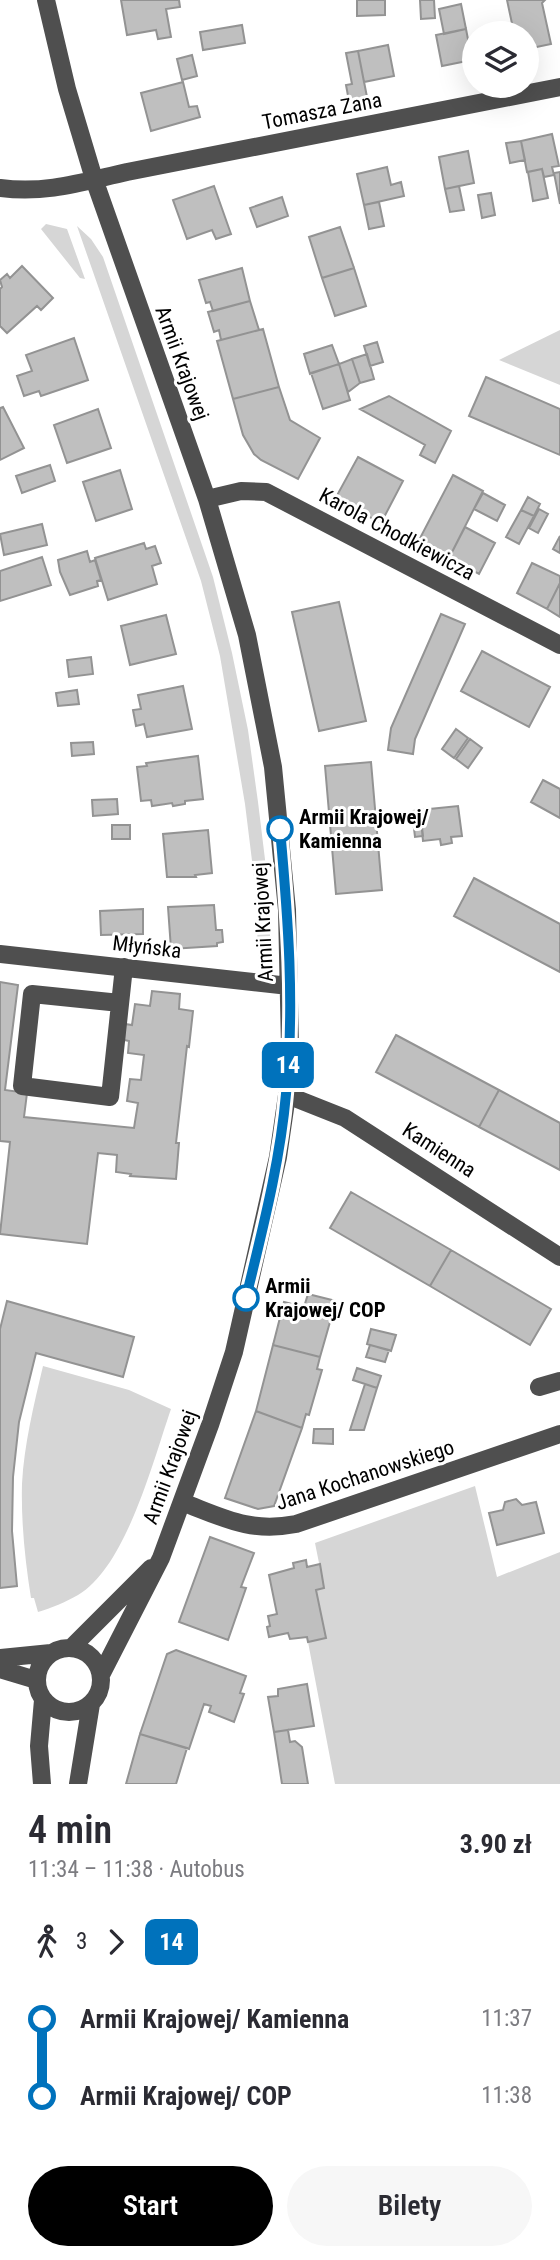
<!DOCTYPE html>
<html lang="pl">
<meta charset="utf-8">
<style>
body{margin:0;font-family:"Roboto Condensed",sans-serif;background:#f7f7f7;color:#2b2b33;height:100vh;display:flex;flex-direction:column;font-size:26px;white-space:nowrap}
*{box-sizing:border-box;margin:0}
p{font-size:23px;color:#7c7c81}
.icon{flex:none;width:38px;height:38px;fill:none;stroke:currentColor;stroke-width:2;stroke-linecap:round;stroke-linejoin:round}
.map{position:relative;height:1784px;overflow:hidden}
.sheet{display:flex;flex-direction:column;background:#fff;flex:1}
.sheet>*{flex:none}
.badge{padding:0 14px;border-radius:10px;font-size:24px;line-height:46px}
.buttons{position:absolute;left:462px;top:21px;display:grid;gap:14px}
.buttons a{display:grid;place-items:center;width:77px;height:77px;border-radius:50%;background:#fff;box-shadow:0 7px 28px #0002;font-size:35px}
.map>.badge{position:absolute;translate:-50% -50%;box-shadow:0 0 0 4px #fff}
.legs{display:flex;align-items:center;gap:10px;height:77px;padding:0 28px;font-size:23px}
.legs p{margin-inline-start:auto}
.overview{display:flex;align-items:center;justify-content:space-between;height:119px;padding:0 28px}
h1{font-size:38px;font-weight:600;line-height:52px}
.action{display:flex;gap:14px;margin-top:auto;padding:14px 28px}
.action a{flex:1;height:80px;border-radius:42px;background:#000;color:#fff;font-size:28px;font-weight:600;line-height:80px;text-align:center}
.action a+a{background:#f7f7f7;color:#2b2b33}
ul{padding:0 28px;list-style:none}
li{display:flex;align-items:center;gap:24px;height:77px;font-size:26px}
li i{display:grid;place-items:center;width:10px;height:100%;margin:0 9px;background:currentColor}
li i::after{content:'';width:18px;height:18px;margin:-9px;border:5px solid;border-radius:50%;background:#fff}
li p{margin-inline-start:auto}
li:first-child i{background:linear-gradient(#0000 50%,currentColor 0)}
li:last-child i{background:linear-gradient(currentColor 50%,#0000 0)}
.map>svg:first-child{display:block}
.green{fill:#d6d6d6}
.building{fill:#bfbfbf;stroke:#939393;stroke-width:2}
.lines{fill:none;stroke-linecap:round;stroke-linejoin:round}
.minor{stroke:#4f4f4f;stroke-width:18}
.line-1-casing{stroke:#fff;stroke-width:16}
.line-1{stroke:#0072bc;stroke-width:10}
.stop-1-dot{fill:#fff;stroke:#0072bc;stroke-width:3.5}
.labels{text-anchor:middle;stroke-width:6;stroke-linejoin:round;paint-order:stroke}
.street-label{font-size:21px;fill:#000;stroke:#fff}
.stop-label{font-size:21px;font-weight:bold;fill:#000;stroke:#fff;text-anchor:start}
</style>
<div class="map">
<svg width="560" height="1784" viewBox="0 0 560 1784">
<rect width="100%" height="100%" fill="#fff"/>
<path class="green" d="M46,224L67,229L85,279L80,278L41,229Z
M77,226L91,239L103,257L213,577L232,653L248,730L258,802L268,884L271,961L259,969L255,885L245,804L220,656L201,581Z
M560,330V385L499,360Z
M43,1366L129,1390L171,1409C153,1461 126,1567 78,1595C66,1602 51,1608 38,1612L34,1598H31C25,1560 21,1522 22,1484C24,1445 34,1404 43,1366Z
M475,1486L497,1577L560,1552V1784H335L308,1642L326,1638L316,1590L324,1588L315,1543Z"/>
<path class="building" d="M121,0H179L180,7L166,9L171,37L158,39L156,30L127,35Z
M357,0H385V15L357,16Z
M420,0H434L435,18L421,19Z
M507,0H545L542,3L551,44L527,49V33H514Z
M461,4L466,29L444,34L439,9Z
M242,25L245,43L203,50L200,32Z
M466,29L472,60L442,66L436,35Z
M388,45L394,76L364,82L358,51Z
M358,51L367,97L349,101L346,85L352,84L346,53Z
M192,55L197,76L182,80L177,59Z
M183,82L189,107L197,106L200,117L151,131L141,93Z
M552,134L559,166L552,167L554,175L544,177L542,169L527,172L521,141Z
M521,141L525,160L510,163L506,143Z
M468,151L474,183L445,189L439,157Z
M387,167L391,185L401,182L404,196L364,205L357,174Z
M542,169L548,198L533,201L528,172Z
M560,172V204L554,173Z
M214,186L231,234L216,239L212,230L187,239L173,200Z
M459,186L464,210L450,212L445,189Z
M491,193L495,215L482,218L478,195Z
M282,197L288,216L257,227L250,208Z
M379,202L384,226L369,229L364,205Z
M340,227L354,268L322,278L309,237Z
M22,266L53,298L41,310L37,306L7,333L0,326V289L2,287L0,280L7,274L10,278Z
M242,268L250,301L213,311L210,302L206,303L199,280Z
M354,268L366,306L335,316L322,278Z
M250,301L259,330L221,340L219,330L214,332L208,312Z
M263,329L279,387L233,399L217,341Z
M74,338L88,380L41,396L39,391L24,396L17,376L32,371L26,355Z
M377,342L383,362L370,366L364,346Z
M332,345L339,364L310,374L304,354Z
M367,354L374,379L360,383L352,359Z
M352,359L360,383L348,392L339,364Z
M339,364L350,400L323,409L311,373Z
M486,377L560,409V455L469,416Z
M279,387L290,420L320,438L298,479L261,460L254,454L243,435L233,399Z
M389,396L451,431L435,463L420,455L425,445L360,409Z
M3,407L24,448L0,460V408Z
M98,409L111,448L67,463L54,425Z
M358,457L403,481L381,523L335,499Z
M50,465L55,481L22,493L16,476Z
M120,470L132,509L96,521L83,482Z
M453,475L483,491L449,558L418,542Z
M483,493L505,505L497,521L474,509Z
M528,497L540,504L534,516L521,510Z
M539,509L548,514L538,533L529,528Z
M521,510L534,516L519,544L506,537Z
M42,524L47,545L4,555L0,534Z
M465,527L495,543L479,574L449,558Z
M560,536V553L553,549Z
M144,543L146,549L155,546L161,563L152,566L157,584L108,600L95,558Z
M87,551L90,562L95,560L101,580L97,581L98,586L70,595L60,572L58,560Z
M42,557L51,585L0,601V571Z
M532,563L560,576V583L547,609L517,593Z
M560,583V617L547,609Z
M339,602L366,721L319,731L292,612Z
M441,614L465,624L415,739L413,754L388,750L391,728Z
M166,615L176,654L130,665L121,626Z
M482,651L550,687L529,727L461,691Z
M91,657L93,674L69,677L67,660Z
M183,686L192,729L147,737L144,724L136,726L133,710L141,709L138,695Z
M77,690L79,704L58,706L56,693Z
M456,729L468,738L454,758L442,749Z
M470,739L482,748L468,768L456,759Z
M93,742L94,754L72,756L71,743Z
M198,756L203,799L185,801V804L173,806L172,803L152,806L151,800L141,801L137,767L147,766L146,763Z
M371,762L382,890L336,894L325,766Z
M543,780L560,789V818L531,802Z
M117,799L118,814L93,816L92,800Z
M458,806L462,836L451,837L452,843L441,845L440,839L423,841L420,810Z
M420,810L423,836L415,837L412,811Z
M112,825H130V839H112Z
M208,830L212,873L195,875L196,877H167L163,834Z
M474,878L560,924V972L454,916Z
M214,905L216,930H222L223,942L217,943V946L171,949L168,907Z
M143,909V934L101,935L100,911Z
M0,982L18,985L5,1090L27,1093L24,1117L134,1128L138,1103L127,1101L130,1079L141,1080L144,1055L128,1053L129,1041L124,1040L125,1024L132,1025L135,1004L150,1006L152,991L180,994L179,1009L193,1011L189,1047L187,1046L176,1143H179L176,1179L130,1176L131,1174L116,1172L117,1155L98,1153L87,1244L0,1234L10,1142L0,1141Z
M396,1035L499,1090L479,1127L376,1072Z
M499,1090L560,1123V1170L479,1127Z
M351,1192L451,1250L430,1286L330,1228Z
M451,1250L551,1309L530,1345L430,1286Z
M308,1294L336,1301L320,1357L273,1345L284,1302L304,1307Z
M7,1301L134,1337L123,1377L36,1353L19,1422L13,1477L12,1531L17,1586L0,1588V1329Z
M371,1329L396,1335L391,1351L367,1344Z
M273,1345L320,1357L317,1369L322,1370L309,1415L306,1414L302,1428L256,1411Z
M370,1345L389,1350L385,1362L366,1357Z
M357,1368L381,1376L377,1388L353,1380Z
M365,1384L377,1388L364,1430H350Z
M256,1411L302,1428L274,1506L258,1509L225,1498Z
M314,1429H333V1444L313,1443Z
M516,1499L522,1505L536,1502L544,1533L497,1545L489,1513L503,1510L505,1502Z
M210,1537L254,1553L241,1587L246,1588L228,1640L179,1622Z
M306,1560L307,1567L320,1564L324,1588L316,1590L326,1638L308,1642L307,1637L290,1639L288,1633L269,1637L267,1627L270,1626L268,1616L277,1614L269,1575L294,1568L293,1563Z
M176,1650L246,1676L240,1693L244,1694L234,1722L209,1712L211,1706L204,1704L189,1749L140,1734L167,1654Z
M307,1684L314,1726L274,1732L268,1697L278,1696V1689Z
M288,1730L290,1742L295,1741L302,1747L308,1784H282L274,1732Z
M140,1734L187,1748L176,1784H126Z"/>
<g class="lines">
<path class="minor" d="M46,0L67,89L94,179L207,499L247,635L273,767L287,910L290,1047L287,1095L278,1157L234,1352L210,1425L161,1558L101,1675
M0,188C47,194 82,182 127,172L560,87
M207,499L241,491L266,492L560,645
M0,954L289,986
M120,1003L32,994L22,1086L110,1097L124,967
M287,1095L345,1118L560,1257
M539,1387L560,1381
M182,1502C224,1518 250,1533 296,1524L560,1434
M71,1648L151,1568
M37 1680a32 32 0 1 1 64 0a32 32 0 1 1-64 0Z
M0,1658L51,1653
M0,1669L36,1680
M42,1784L39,1746L43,1700
M78,1784L91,1704"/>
</g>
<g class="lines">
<g class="line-1-casing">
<path id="line-1" d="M246,1298C262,1231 280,1163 286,1094C295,1006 288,917 280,829"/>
</g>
<use href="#line-1" class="line-1"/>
</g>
<g class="stop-1-dot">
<circle cx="280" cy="829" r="12"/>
<circle cx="246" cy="1298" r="12"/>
</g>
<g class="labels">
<g class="street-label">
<text transform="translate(322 111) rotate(-11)" y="7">Tomasza Zana</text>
<text transform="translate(182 363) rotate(70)" y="7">Armii Krajowej</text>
<text transform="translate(397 534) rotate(28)" y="7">Karola Chodkiewicza</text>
<text transform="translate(263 922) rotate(-93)" y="7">Armii Krajowej</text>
<text transform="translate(147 947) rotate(7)" y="7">Młyńska</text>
<text transform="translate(439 1150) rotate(33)" y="7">Kamienna</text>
<text transform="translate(170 1467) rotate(-70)" y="7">Armii Krajowej</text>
<text transform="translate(365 1475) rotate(-18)" y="7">Jana Kochanowskiego</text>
</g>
<g class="stop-label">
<text x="299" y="824">Armii Krajowej/<tspan x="299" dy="24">Kamienna</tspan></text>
<text x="265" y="1293">Armii<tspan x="265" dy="24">Krajowej/ COP</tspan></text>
</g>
</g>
</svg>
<div class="buttons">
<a><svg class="icon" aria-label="layers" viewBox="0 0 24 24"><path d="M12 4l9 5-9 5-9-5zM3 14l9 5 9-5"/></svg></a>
</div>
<b class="badge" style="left:288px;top:1065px;background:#0072bc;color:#fff">14</b>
</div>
<section class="sheet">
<div class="overview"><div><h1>4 min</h1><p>11:34 – 11:38 · Autobus</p></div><b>3.90 zł</b></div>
<div class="legs"><svg class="icon" aria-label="walk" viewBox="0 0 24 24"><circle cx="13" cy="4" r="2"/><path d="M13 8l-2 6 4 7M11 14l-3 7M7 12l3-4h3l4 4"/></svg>3<svg class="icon" aria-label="forward" viewBox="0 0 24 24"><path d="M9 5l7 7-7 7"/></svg><b class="badge" style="background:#0072bc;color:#fff">14</b></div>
<ul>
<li><i style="color:#0072bc"></i><b>Armii Krajowej/ Kamienna</b><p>11:37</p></li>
<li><i style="color:#0072bc"></i><b>Armii Krajowej/ COP</b><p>11:38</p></li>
</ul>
<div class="action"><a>Start</a><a>Bilety</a></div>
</section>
